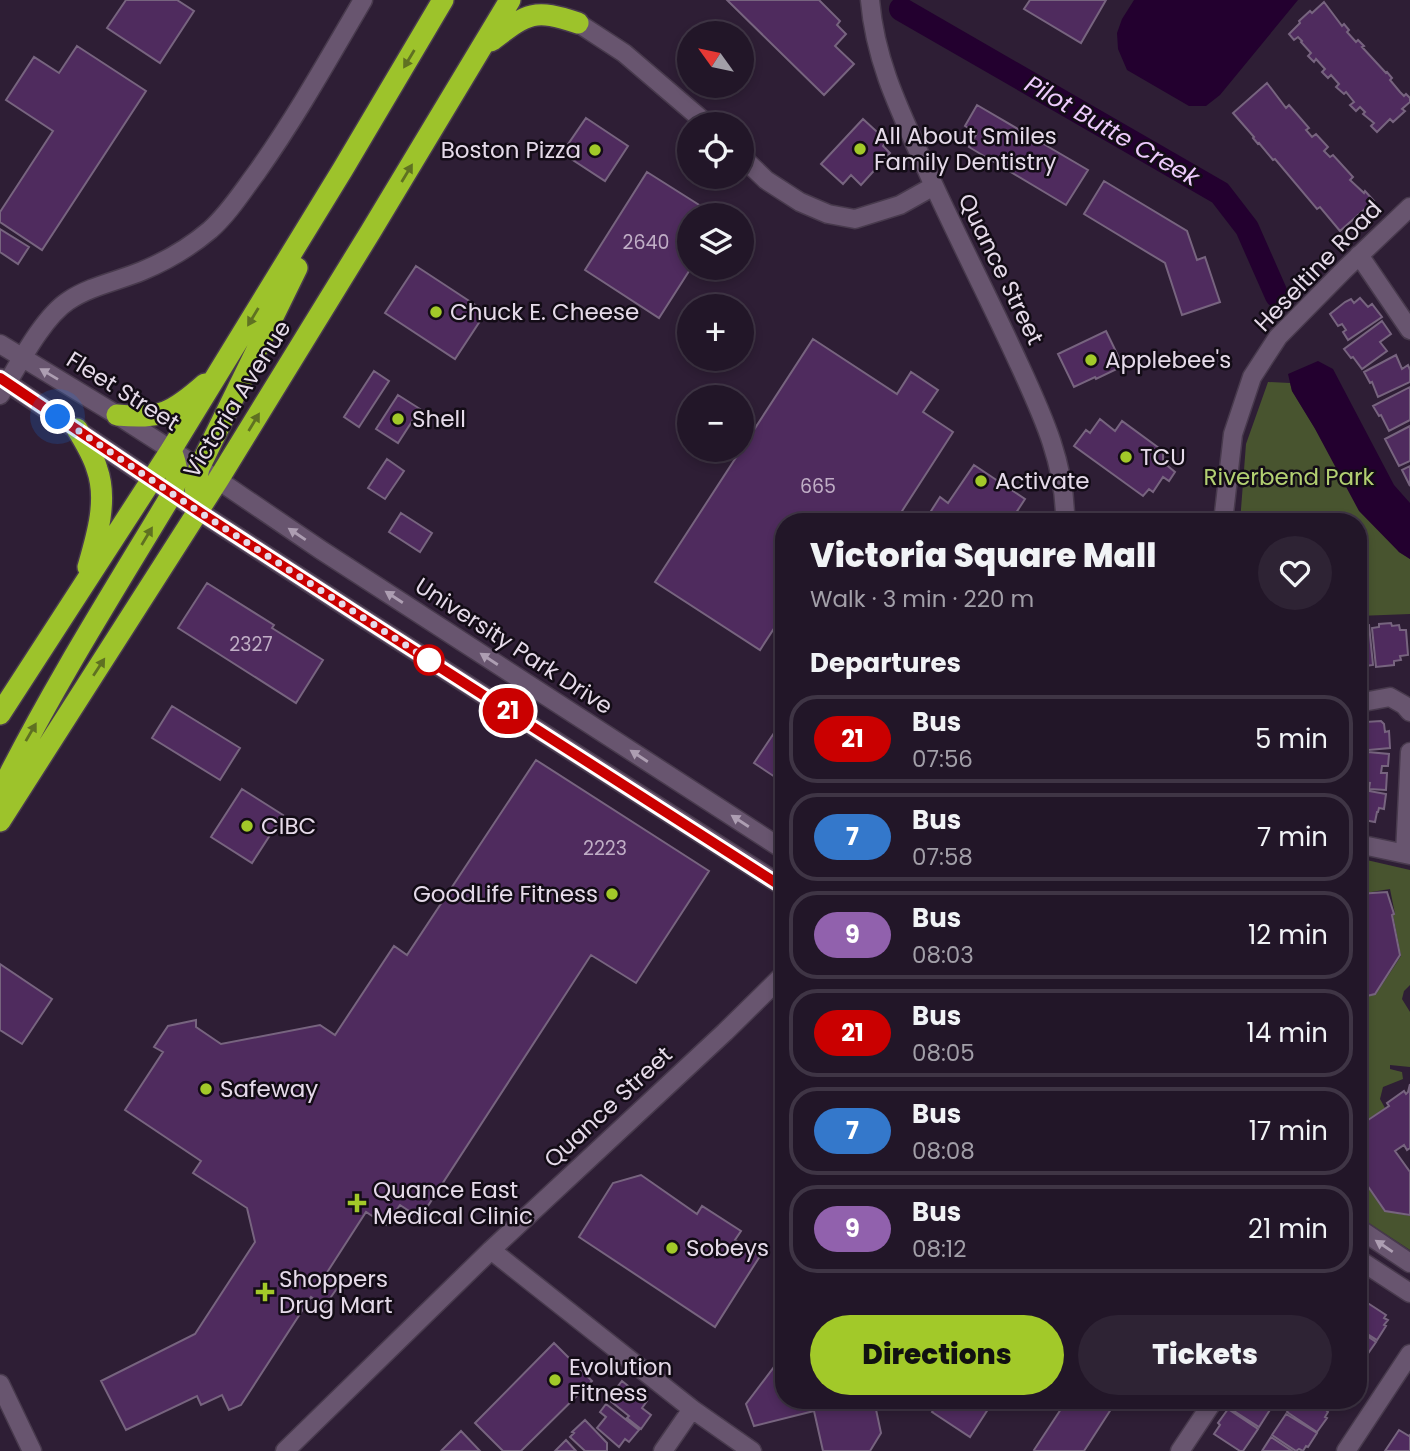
<!DOCTYPE html>
<meta charset="utf-8">
<style>
body{margin:0;font-family:Poppins,sans-serif;background:#2e2334;color:#f1f3f6;height:100vh;display:flex;flex-direction:column;font-size:26px;white-space:nowrap}
*{box-sizing:border-box;margin:0}
p{font-size:23px;color:#a29fa8}
.icon{flex:none;width:38px;height:38px;fill:none;stroke:currentColor;stroke-width:2;stroke-linecap:round;stroke-linejoin:round}
.map{position:relative;flex:1;overflow:hidden}
.details{position:absolute;left:775px;top:513px;width:592px;height:896px;display:flex;flex-direction:column;background:#221628;border-radius:28px;box-shadow:0 4px 10px #0003,0 0 0 2px #3f3545}
.details>*{flex:none}
.badge{padding:0 14px;border-radius:23px;font-size:24px;line-height:46px}
.needle{width:46px;rotate:303deg}
.controls{position:absolute;left:677px;top:21px;display:grid;gap:14px}
.controls a{display:grid;place-items:center;width:77px;height:77px;border-radius:50%;background:#221628;box-shadow:0 4px 10px #0003,0 0 0 2px #3f3545;font-size:35px}
.you{position:absolute;width:35px;height:35px;margin:-18px;border:5px solid #fff;border-radius:50%;background:#1a73e8;box-shadow:0 0 0 10px #1a73e833}
.map>.badge{position:absolute;translate:-50% -50%;box-shadow:0 0 0 4px #fff}
h2{padding:0 35px;font-size:26px;line-height:63px}
.round{display:grid;place-items:center;flex:none;width:74px;height:74px;border-radius:37px;background:#2e2334}
.head{display:flex;align-items:center;justify-content:space-between;height:119px;padding:0 35px}
h1{font-size:33px;font-weight:800;line-height:52px}
.cta{display:flex;gap:14px;margin-top:auto;padding:14px 35px}
.cta a{flex:1;height:80px;border-radius:42px;background:#a2c929;color:#111;font-size:28px;font-weight:800;line-height:80px;text-align:center}
.cta a+a{background:#2e2334;color:#f1f3f6}
ul{padding:0;list-style:none}
li{display:flex;align-items:center;gap:21px;height:88px;margin:0 14px 10px;padding:0 21px;border:4px solid #3f3545;border-radius:28px}
li div{flex:1}
li b{display:block;font-size:26px}
li em{font-style:normal}
li .badge{min-width:77px;font-weight:700;text-align:center}
.map>svg:first-child{display:block}
.green{fill:#48542f}
.water{fill:#23002f}
.lines{fill:none;stroke-linecap:round;stroke-linejoin:round}
.river{stroke:#23002f;stroke-width:24}
.building{fill:#4f2b5e;stroke:#77647f;stroke-width:2}
.minor-casing{stroke:#483a4d;stroke-width:21}
.highway-casing{stroke:#483a4d;stroke-width:24}
.minor{stroke:#68556f;stroke-width:18}
.highway{stroke:#9dc32b;stroke-width:21}
.oneway{fill:#5f7122}
.oneway2{fill:#ad9eb2}
.line-casing{stroke:#fff;stroke-width:16}
.line{stroke:#ca0000;stroke-width:10}
.walk{stroke:#e5dae9;stroke-width:7;stroke-dasharray:0 12.6}
.poi-dot{fill:#a2c929;stroke:#130c16;stroke-width:2.5}
.stop-dot{fill:#fff;stroke:#ca0000;stroke-width:3.5}
.labels{text-anchor:middle;stroke-width:5;stroke-linejoin:round;paint-order:stroke}
.number-label{font-size:19px;fill:#c0aec6}
.poi-label{font-size:23px;fill:#e5dae9;stroke:#130c16;text-anchor:start}
.street-label{font-size:23px;fill:#e5dae9;stroke:#130c16}
.park-label{font-size:23px;fill:#b3d072;stroke:#130c16}
.water-label{font-size:24px;font-style:italic;fill:#edcbfc;stroke:#130c16}
</style>
<div class="map">
<svg width="1410" height="1451" viewBox="0 0 1410 1451">
<rect width="100%" height="100%" fill="#2e1e35"/>
<path class="green" d="M1268,382L1290,383L1292,391L1314,427L1399,552L1410,559V614L1358,616V522H1240L1246,444Z
M1358,858L1410,870V985L1404,991L1402,999L1410,1012V1067L1390,1065V1069L1402,1072L1403,1079L1383,1087L1380,1099L1385,1108L1362,1123L1358,1122V998L1376,994L1401,956L1393,915L1395,914L1390,889L1365,893L1364,890L1358,891Z
M1358,1173L1384,1211L1410,1216V1250L1358,1216Z"/>
<path class="water" d="M1134,0H1298L1220,95L1206,106H1189L1127,70L1118,49L1117,33L1122,19Z
M1318,361L1333,369L1394,485L1410,503V559L1399,552L1359,511L1314,427L1292,391L1288,374Z"/>
<g class="lines">
<path class="river" d="M901,9L1220,193L1247,228L1277,296"/>
</g>
<path class="building" d="M126,0H177L194,11L160,63L107,28Z
M727,0H819L840,21L837,25L846,34L835,46L854,64L824,95Z
M1030,0H1106L1081,43L1024,9Z
M1324,2L1342,26L1344,24L1349,30L1347,32L1356,42L1358,40L1364,46L1362,47L1386,73L1387,72L1392,78L1390,80L1400,92L1404,96L1406,94L1410,98V102L1402,109L1405,111L1393,122L1390,119L1377,132L1371,126L1374,123L1363,114L1365,112L1360,107L1356,111L1350,105L1354,102L1346,92L1344,94L1336,87L1339,84L1331,75L1328,78L1322,72L1325,69L1316,59L1314,62L1308,56L1311,53L1301,42L1302,41L1298,37L1294,40L1289,34L1300,23L1299,21L1310,11L1312,13Z
M77,46L146,91L42,250L0,222V212L53,131L6,100L34,57L59,73Z
M1267,83L1286,108L1289,105L1309,128L1306,130L1312,137L1316,134L1328,147L1324,151L1330,157L1333,155L1353,177L1350,180L1364,193L1365,191L1374,201L1340,231L1320,207L1317,209L1275,159L1273,160L1259,143L1258,144L1253,138L1254,137L1233,113Z
M977,105L1088,170L1066,205L969,147L977,133L965,126Z
M586,118L628,146L605,181L562,153Z
M863,119L887,141L883,146L890,153L861,185L851,175L843,184L821,164Z
M647,172L715,215H690V268H691L659,318L585,270Z
M1104,181L1187,231L1197,260L1205,257L1220,302L1182,315L1165,263L1084,214Z
M0,229L29,247L18,264L0,252Z
M416,266L486,312L455,359L385,313Z
M1360,298L1368,307L1372,304L1382,317L1348,340L1343,332L1346,330L1342,324L1338,326L1330,314L1345,302L1351,299L1354,303Z
M1382,321L1391,334L1380,342L1387,351L1362,369L1353,357L1351,358L1344,349Z
M1106,331L1123,366L1096,379L1095,377L1074,387L1058,354Z
M813,339L897,394L911,372L938,390L923,412L953,432L895,522H784V633L775,627L760,650L655,582Z
M1396,355L1402,369L1408,365L1410,370V382L1378,397L1372,382L1370,383L1364,372Z
M374,371L389,381L359,427L344,417Z
M1410,387V420L1389,431L1381,415L1379,416L1373,406Z
M398,395L420,409L398,443L376,429Z
M1100,419L1115,431L1122,421L1163,451V462L1175,472L1169,481L1163,477L1153,492L1149,489L1143,496L1074,446L1086,430L1090,433Z
M1410,426V461L1399,466L1385,439Z
M387,459L404,471L385,499L368,488Z
M974,465L1025,499L1010,522H924L940,497L948,503Z
M1410,466V486L1402,470Z
M401,513L432,533L420,552L389,532Z
M207,583L274,625L272,628L323,660L296,703L178,628Z
M1391,623L1392,626L1399,625L1400,630H1406L1408,655L1400,656L1401,660L1394,661V665L1376,667L1372,628L1379,627V624Z
M1369,625L1373,665L1358,667V626Z
M172,706L240,748L220,780L152,738Z
M784,718V783L754,763Z
M1366,721V722L1381,721L1384,724L1385,732L1389,731L1390,748L1358,751V722Z
M1368,752L1389,754L1388,766H1382L1381,773H1387L1386,790L1369,789L1370,783L1358,782L1359,753L1368,754Z
M536,760L709,871L636,983L591,955L420,1218L400,1205L386,1225L366,1212L326,1274L340,1284L324,1307L311,1297L241,1405L229,1410L222,1395L201,1405L197,1396L126,1430L101,1381L195,1334L255,1242L247,1208L193,1173L201,1161L125,1110L163,1052L154,1047L168,1026L196,1020V1027L221,1044L320,1025L335,1035L394,946L407,955Z
M242,789L283,815L252,863L211,837Z
M1358,789L1386,794L1384,809L1379,808L1378,812H1377L1375,822L1358,819Z
M1387,892L1394,914L1392,915L1400,955L1375,994L1358,998V894Z
M0,964L52,999L22,1044L0,1030Z
M1410,1084V1148L1407,1150L1404,1145L1395,1151L1410,1172V1215L1385,1211L1358,1172V1123L1362,1124L1389,1106L1387,1103L1404,1091L1406,1094L1408,1092Z
M641,1175L697,1214L702,1206L741,1231L735,1240L760,1256L715,1327L579,1237L613,1183Z
M1360,1298L1386,1315L1384,1318L1388,1320L1384,1325L1386,1326L1377,1340L1358,1328V1302Z
M1358,1330L1376,1342L1367,1355L1365,1354L1362,1360L1358,1358Z
M554,1343L592,1381L521,1451H503L475,1423Z
M784,1365V1400H874L881,1433L870,1451H823L814,1411L754,1426L746,1404L774,1367Z
M622,1381L647,1401L642,1408L651,1415L641,1429L627,1418L629,1416L608,1399Z
M940,1400H994L970,1437L932,1412Z
M1067,1400H1117L1084,1451H1036L1034,1450Z
M1236,1400H1265L1273,1405L1259,1427L1234,1411L1236,1408L1232,1406Z
M1295,1400H1316L1326,1407L1325,1409L1328,1412L1325,1417L1327,1418L1317,1432L1287,1412Z
M606,1404L639,1430L629,1442L625,1439L619,1447L597,1428L606,1417L600,1412Z
M1228,1409L1258,1429L1243,1451H1240L1214,1434L1220,1425L1218,1423Z
M1286,1414L1317,1433L1308,1447L1306,1446L1303,1451L1299,1449L1296,1451L1272,1435Z
M585,1420L607,1443V1451H585L570,1437L574,1433L572,1432Z
M1399,1430L1409,1436L1410,1435V1451H1385Z
M461,1431L480,1451H441Z
M1271,1437L1292,1451H1262Z
M566,1440L576,1451H555Z"/>
<g class="lines">
<g class="minor-casing">
<path id="minor" d="M870,0C875,61 900,111 925,166C955,233 989,298 1019,364C1042,414 1066,465 1065,522
M578,23L624,53L707,124
M742,157L766,180L800,202L828,214L855,219L900,205L934,186
M1359,255L1410,330
M0,344L117,415L218,480L321,550L784,850
M0,378L198,511L360,616L784,887
M0,395C17,368 42,318 68,301C90,286 118,281 142,271C166,261 190,247 210,230C229,213 242,192 257,172C296,117 329,58 363,0
M1223,522L1233,434L1252,377L1278,337L1345,269L1410,207
M1358,703L1390,697L1404,705L1410,712
M1358,844L1410,855
M1405,854L1410,752
M1358,1228L1410,1263
M491,1250L692,1409L752,1451
M1358,1259L1410,1293
M0,1384L32,1451
M285,1451L491,1250L725,1032L784,974
M663,1451L692,1409
M1180,1451L1214,1400
M1346,1451L1410,1354"/>
</g>
<g class="highway-casing">
<path id="highway" d="M491,41C528,13 533,8 578,23
M117,415C161,419 172,413 205,384
M77,429C85,442 93,455 97,469C108,500 97,536 88,567
M198,511C194,495 195,484 199,468L297,268
M0,714L171,450L343,169L443,0
M0,793C51,690 113,592 172,494C179,475 178,468 171,450
M0,821L218,480L371,231L510,0"/>
</g>
<use href="#minor" class="minor"/>
<use href="#highway" class="highway"/>
</g>
<defs><path id="oneway-solid" d="M-6-.8H1V-3.2L6.5 0L1 3.2V.8H-6Z" transform="scale(1.75)"/></defs>
<g class="oneway">
<use href="#oneway-solid" transform="translate(409 59) rotate(121)"/>
<use href="#oneway-solid" transform="translate(407 173) rotate(-59)"/>
<use href="#oneway-solid" transform="translate(253 317) rotate(121)"/>
<use href="#oneway-solid" transform="translate(254 422) rotate(-59)"/>
<use href="#oneway-solid" transform="translate(147 536) rotate(-59)"/>
<use href="#oneway-solid" transform="translate(99 667) rotate(-57)"/>
<use href="#oneway-solid" transform="translate(31 732) rotate(-60)"/>
</g>
<g class="oneway2">
<use href="#oneway-solid" transform="translate(49 374) rotate(-149)"/>
<use href="#oneway-solid" transform="translate(297 534) rotate(-146)"/>
<use href="#oneway-solid" transform="translate(394 597) rotate(-147)"/>
<use href="#oneway-solid" transform="translate(489 659) rotate(-147)"/>
<use href="#oneway-solid" transform="translate(639 756) rotate(-147)"/>
<use href="#oneway-solid" transform="translate(740 821) rotate(-147)"/>
<use href="#oneway-solid" transform="translate(1384 1246) rotate(-146)"/>
</g>
<g class="lines">
<g class="line-casing">
<path id="line" d="M0,378L198,511L360,616L784,888"/>
</g>
<use href="#line" class="line"/>
<path class="walk" d="M58,417L198,511L435,664L429,660"/>
</g>
<g class="poi-dot">
<circle cx="860" cy="149" r="7"/>
<circle cx="595" cy="150" r="7"/>
<circle cx="436" cy="312" r="7"/>
<circle cx="1091" cy="360" r="7"/>
<circle cx="398" cy="419" r="7"/>
<circle cx="1126" cy="457" r="7"/>
<circle cx="981" cy="481" r="7"/>
<circle cx="247" cy="826" r="7"/>
<circle cx="612" cy="894" r="7"/>
<circle cx="206" cy="1089" r="7"/>
<path d="M353.5 1192.5h7v7h7v7h-7v7h-7v-7h-7v-7h7z"/>
<circle cx="672" cy="1248" r="7"/>
<path d="M261.5 1281.5h7v7h7v7h-7v7h-7v-7h-7v-7h7z"/>
<circle cx="555" cy="1380" r="7"/>
</g>
<circle class="stop-dot" cx="429" cy="660" r="14"/>
<g class="labels">
<g class="number-label">
<text x="646" y="249">2640</text>
<text x="818" y="493">665</text>
<text x="251" y="651">2327</text>
<text x="605" y="855">2223</text>
</g>
<g class="poi-label">
<text x="874" y="144">All About Smiles<tspan x="874" dy="26">Family Dentistry</tspan></text>
<text x="581" y="158" text-anchor="end">Boston Pizza</text>
<text x="450" y="320">Chuck E. Cheese</text>
<text x="1105" y="368">Applebee's</text>
<text x="412" y="427">Shell</text>
<text x="1140" y="465">TCU</text>
<text x="995" y="489">Activate</text>
<text x="261" y="834">CIBC</text>
<text x="598" y="902" text-anchor="end">GoodLife Fitness</text>
<text x="220" y="1097">Safeway</text>
<text x="373" y="1198">Quance East<tspan x="373" dy="26">Medical Clinic</tspan></text>
<text x="686" y="1256">Sobeys</text>
<text x="279" y="1287">Shoppers<tspan x="279" dy="26">Drug Mart</tspan></text>
<text x="569" y="1375">Evolution<tspan x="569" dy="26">Fitness</tspan></text>
</g>
<g class="street-label">
<text transform="translate(1318 266) rotate(-46)" y="8">Heseltine Road</text>
<text transform="translate(1001 269) rotate(64)" y="8">Quance Street</text>
<text transform="translate(123 391) rotate(32)" y="8">Fleet Street</text>
<text transform="translate(237 399) rotate(-58)" y="8">Victoria Avenue</text>
<text transform="translate(514 646) rotate(33)" y="8">University Park Drive</text>
<text transform="translate(608 1107) rotate(-43)" y="8">Quance Street</text>
</g>
<g class="park-label">
<text x="1289" y="485">Riverbend Park</text>
</g>
<g class="water-label">
<text transform="translate(1112 131) rotate(30)" y="8">Pilot Butte Creek</text>
</g>
</g>
</svg>
<div class="controls">
<a><svg class="needle" viewBox="-14 -14 28 28"><path d="M0-13l5 13h-10z" fill="#e53935"/><path d="M0 13l5-13h-10z" fill="#a29fa8"/></svg></a>
<a><svg class="icon" aria-label="locate" viewBox="0 0 24 24"><circle cx="12" cy="12" r="6"/><path d="M12 2v4M12 18v4M2 12h4M18 12h4"/></svg></a>
<a><svg class="icon" aria-label="layers" viewBox="0 0 24 24"><path d="M12 4l9 5-9 5-9-5zM3 14l9 5 9-5"/></svg></a>
<a>+</a>
<a>−</a>
</div>
<div class="you" style="left:58px;top:417px"></div>
<b class="badge" style="left:508px;top:711px;background:#ca0000;color:#fff">21</b>
<section class="details">
<div class="head"><div><h1>Victoria Square Mall</h1><p>Walk · 3 min · 220 m</p></div><a class="round"><svg class="icon" aria-label="heart" viewBox="0 0 24 24"><path d="M12 20l-8-8c-3-5 5-10 8-4 3-6 11-1 8 4z"/></svg></a></div>
<h2>Departures</h2>
<ul>
<li><span class="badge" style="background:#ca0000;color:#fff">21</span><div><b>Bus</b><p>07:56</p></div><em>5 min</em></li>
<li><span class="badge" style="background:#3478cb;color:#fff">7</span><div><b>Bus</b><p>07:58</p></div><em>7 min</em></li>
<li><span class="badge" style="background:#9161ad;color:#fff">9</span><div><b>Bus</b><p>08:03</p></div><em>12 min</em></li>
<li><span class="badge" style="background:#ca0000;color:#fff">21</span><div><b>Bus</b><p>08:05</p></div><em>14 min</em></li>
<li><span class="badge" style="background:#3478cb;color:#fff">7</span><div><b>Bus</b><p>08:08</p></div><em>17 min</em></li>
<li><span class="badge" style="background:#9161ad;color:#fff">9</span><div><b>Bus</b><p>08:12</p></div><em>21 min</em></li>
</ul>
<div class="cta"><a>Directions</a><a>Tickets</a></div>
</section>
</div>
